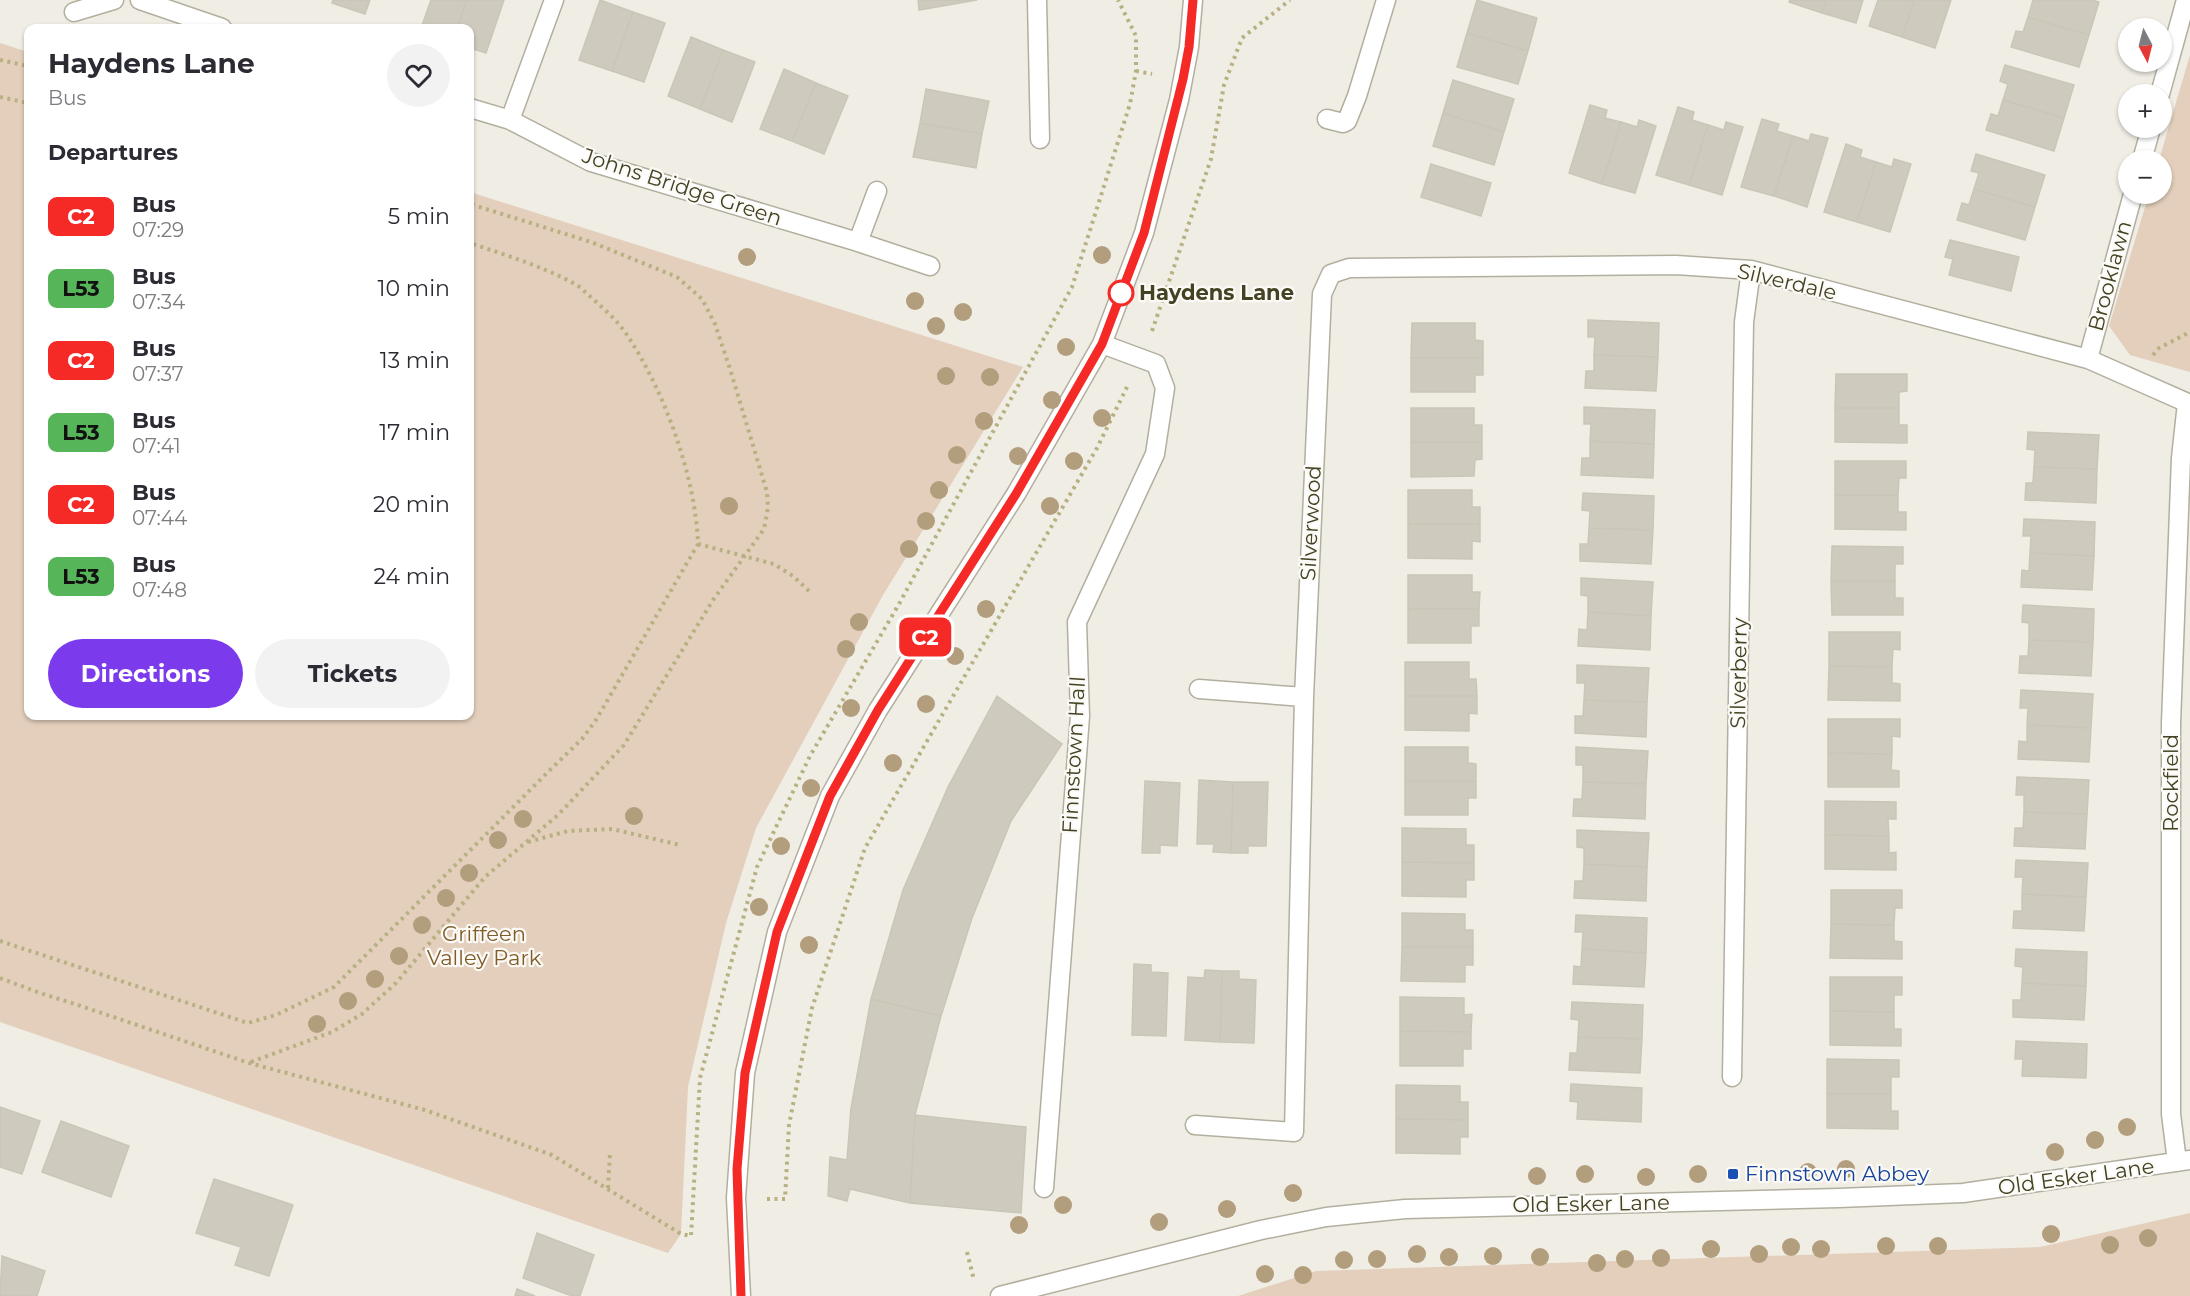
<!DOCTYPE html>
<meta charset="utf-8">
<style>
body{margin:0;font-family:Montserrat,sans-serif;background:#f2f2f3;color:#2b2b33;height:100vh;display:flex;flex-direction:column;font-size:22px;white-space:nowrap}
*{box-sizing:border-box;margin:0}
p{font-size:20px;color:#7c7c81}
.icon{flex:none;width:33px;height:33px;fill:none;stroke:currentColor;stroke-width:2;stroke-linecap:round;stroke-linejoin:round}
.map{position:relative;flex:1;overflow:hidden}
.sheet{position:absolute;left:24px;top:24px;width:450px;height:696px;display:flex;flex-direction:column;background:#fff;border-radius:12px;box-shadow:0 2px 4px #0004}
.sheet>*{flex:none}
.badge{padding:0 12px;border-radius:9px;font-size:21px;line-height:39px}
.needle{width:39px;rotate:173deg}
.fabs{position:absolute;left:2118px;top:18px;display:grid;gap:12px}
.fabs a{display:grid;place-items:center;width:54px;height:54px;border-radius:50%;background:#fff;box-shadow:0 2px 4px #0004;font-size:30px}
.map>.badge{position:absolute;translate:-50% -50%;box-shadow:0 0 0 3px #fff}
h2{padding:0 24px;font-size:22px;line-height:54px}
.round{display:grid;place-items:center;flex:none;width:63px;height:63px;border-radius:32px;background:#f2f2f3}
.overview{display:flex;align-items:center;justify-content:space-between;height:102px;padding:0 24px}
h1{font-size:28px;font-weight:700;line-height:45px}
.action{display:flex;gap:12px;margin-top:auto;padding:12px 24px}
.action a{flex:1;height:69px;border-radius:36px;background:#7c3aed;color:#fff;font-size:24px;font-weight:700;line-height:69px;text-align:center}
.action a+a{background:#f2f2f3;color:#2b2b33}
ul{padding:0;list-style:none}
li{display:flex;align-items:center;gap:18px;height:72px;padding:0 24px}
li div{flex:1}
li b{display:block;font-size:22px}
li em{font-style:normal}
li .badge{min-width:66px;font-weight:700;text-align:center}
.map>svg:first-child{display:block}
.green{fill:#e3cfbc}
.building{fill:#cecabd;stroke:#cac6b7;stroke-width:1.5}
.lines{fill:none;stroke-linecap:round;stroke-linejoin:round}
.minor-casing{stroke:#b2af9f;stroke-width:21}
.path{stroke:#b7b182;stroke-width:4;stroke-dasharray:3 4.5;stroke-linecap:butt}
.minor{stroke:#fff;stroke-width:18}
.tree{fill:#b29d7c}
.line-casing{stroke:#fff;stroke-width:14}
.line{stroke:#f52a26;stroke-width:9}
.stop-dot{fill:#fff;stroke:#f52a26;stroke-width:3}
.transit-dot{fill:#1a4fb4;stroke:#fbfaf7;stroke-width:2}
.labels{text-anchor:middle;stroke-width:4.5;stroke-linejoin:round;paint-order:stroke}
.street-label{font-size:21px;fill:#444222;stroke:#fbfaf7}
.stop-label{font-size:21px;font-weight:bold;fill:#444222;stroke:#fbfaf7;text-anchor:start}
.park-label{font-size:21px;fill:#805c27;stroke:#fbfaf7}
.transit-label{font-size:21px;fill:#164399;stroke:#fbfaf7;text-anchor:start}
</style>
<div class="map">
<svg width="2190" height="1296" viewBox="0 0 2190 1296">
<rect width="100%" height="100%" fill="#f0ede5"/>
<path class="green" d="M0,43L28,52V716H470V192L1023,367L883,595L756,828L726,923L688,1087L681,1234L668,1253L0,1022Z
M2190,55V372L2130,355L2109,326L2149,194H2162V160H2159Z
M2190,1213V1296H1238L1316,1271L2040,1247Z"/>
<path class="building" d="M333,0H370L365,14L332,3Z
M431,0H467L457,28H421Z
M467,0H504L486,53L470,48V28H457Z
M600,0L633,12L612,71L579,60Z
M918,0H977L919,10Z
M1477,0L1537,18L1528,51L1467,33Z
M1790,0H1826L1822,13L1789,2Z
M1826,0H1863L1856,23L1822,13Z
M1878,0H1914L1902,37L1869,26Z
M1914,0H1951L1935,48L1902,37Z
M2033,0H2091L2099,2L2089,35L2028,17Z
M633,12L665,23L644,82L612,71Z
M2028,17L2089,35L2079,67L2011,47L2016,31L2023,32Z
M1467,33L1528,51L1518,84L1457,67Z
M691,37L723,50L700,109L668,96Z
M723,50L755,62L732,122L700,109Z
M2005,65L2074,85L2064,118L2003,100L2008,84L2000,81Z
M784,69L816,83L792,141L760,129Z
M1453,80L1514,99L1504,132L1443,113Z
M816,83L848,96L824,154L792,141Z
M926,89L989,101L982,134L920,123Z
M2003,100L2064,118L2054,151L1986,130L1991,114L1998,116Z
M1590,105L1607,110L1605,118L1621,122L1602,184L1569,173Z
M1678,107L1694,112L1692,120L1708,125L1689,185L1656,175Z
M1443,113L1504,132L1494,165L1433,146Z
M1762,119L1779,124L1777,131L1793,136L1774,196L1741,187Z
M1639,120L1656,126L1635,193L1602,184L1621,122L1637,127Z
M1726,122L1743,127L1722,195L1689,185L1708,125L1724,130Z
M920,123L982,134L976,168L913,157Z
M1811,134L1828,138L1807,207L1774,196L1793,136L1809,141Z
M1846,144L1862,150L1860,157L1876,162L1857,222L1824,212Z
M1976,154L2045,175L2035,207L1974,189L1979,173L1971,171Z
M1894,159L1911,164L1890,232L1857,222L1876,162L1892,167Z
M1431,164L1491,183L1481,216L1421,197Z
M1974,189L2035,207L2025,240L1957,220L1962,203L1969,205Z
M1950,240L2019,257L2011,291L1949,275L1953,259L1945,257Z
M1588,320L1659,323L1658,357L1594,355L1595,337H1588Z
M1412,323H1475V340L1483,341V358H1411Z
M1594,355L1658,357L1656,391L1585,388L1586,371H1594Z
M1411,358H1483V375H1475V392H1411Z
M1836,374H1907V391L1899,392V408H1835Z
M1584,407L1655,410L1654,444L1590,441L1591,424H1584Z
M1411,408H1474V425H1482V442H1411Z
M1835,408H1899V425H1907V443L1835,442Z
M2028,432L2099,435L2097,469L2034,467L2035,450L2027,449Z
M1590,441L1654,444L1653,478L1581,475L1582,458H1590Z
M1411,442H1482V459L1475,460L1474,476L1411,477Z
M1835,461H1906V478H1899L1898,495H1835Z
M2034,467L2097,469L2096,503L2025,500L2026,483H2033Z
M1408,490H1472V507H1480V524H1408Z
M1583,493L1654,496L1653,530L1589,528L1590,511L1582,510Z
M1835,495H1898V512H1906V530L1835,529Z
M2024,519L2095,522L2094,556L2030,553L2031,536H2023Z
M1408,524H1480V542L1472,541V559L1408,558Z
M1589,528L1653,530L1651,564L1580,561V544H1588Z
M1832,546L1903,547V564H1895V581H1831Z
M2030,553L2094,556L2092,590L2021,587L2022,570L2029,571Z
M1408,575H1472V592H1480L1479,609H1408Z
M1581,578L1653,582L1651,616L1588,612V596L1581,595Z
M1831,581H1895V598H1903V615H1832Z
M2023,605L2094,609L2093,642L2029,640V623L2022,622Z
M1408,609H1479V626H1471V643H1408Z
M1588,612L1651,616L1650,650L1578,646L1579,629L1587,630Z
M1829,632H1900V650L1893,649L1892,667L1829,666Z
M2029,640L2093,642L2091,676L2019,673L2020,656H2028Z
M1405,662H1469V679H1476L1477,696H1405Z
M1577,665L1649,668L1647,702L1584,700L1585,683H1577Z
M1829,666L1892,667V683L1900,684V701L1828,700Z
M2021,690L2093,694L2091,728L2027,725L2028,708H2020Z
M997,696L1062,744L1011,821L972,918L941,1016L871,999L903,890L948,787Z
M1405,696H1477V714L1469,713V731L1405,730Z
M1584,700L1647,702L1646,737L1575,733V716H1583Z
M1828,719H1900V737L1892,736V754L1828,753Z
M2027,725L2091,728L2089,762L2018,759L2019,741L2027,742Z
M1405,747H1468V763L1476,764V781H1405Z
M1576,747L1648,751L1646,784L1583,782V765H1576Z
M1828,753L1892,754L1891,770L1899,771V787H1828Z
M2017,777L2089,780L2087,814L2024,812V795H2016Z
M1199,780L1233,782L1231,853L1213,852L1214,844H1197Z
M1145,781L1180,783L1177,846L1160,845V853H1142Z
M1405,781H1476V798H1468V815H1405Z
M1233,782H1268L1266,846H1248V853H1231Z
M1583,782L1646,784L1645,819L1573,816L1574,799H1582Z
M1825,801L1896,802V819H1888L1889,836L1825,835Z
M2024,812L2087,814L2085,849L2014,846L2015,828H2023Z
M1402,828L1466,829V845H1474V863L1402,862Z
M1577,830L1649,833L1647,867L1584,864V848L1577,847Z
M1825,835L1889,836V853L1896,852V870L1825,869Z
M2016,860L2088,863L2086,897L2022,894L2023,877H2015Z
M1402,862L1474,863V880H1466V897L1402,896Z
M1584,864L1647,867L1646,901L1574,898L1575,881H1583Z
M1831,890H1902V908H1895L1894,925L1831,924Z
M2022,894L2086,897L2084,931L2013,928L2014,911H2022Z
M1402,913L1465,914V930H1473V947H1402Z
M1576,915L1647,918L1646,953L1582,949L1583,932H1575Z
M1831,924L1894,925V941L1902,942V959L1830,958Z
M1402,947H1473V965H1465V982L1401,981Z
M1582,949L1646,953L1644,987L1573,984L1574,966L1581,967Z
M2016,949L2087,952L2086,986L2022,983L2023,967L2015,966Z
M1134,964L1151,965V972L1168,973L1166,1036L1132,1035Z
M1205,970L1222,971L1220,1042L1185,1040L1188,977L1204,978Z
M1222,971H1239V979L1256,980L1254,1043L1220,1042Z
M1830,977H1902V995H1894V1012L1830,1011Z
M2022,983L2086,986L2084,1020L2013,1017V1000H2021Z
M1400,997L1464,998V1015L1472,1014L1471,1032L1400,1031Z
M871,999L941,1016L915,1115L910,1203L850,1189L847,1201L828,1196L830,1157L847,1160L851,1108Z
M1572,1002L1643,1005L1642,1039L1578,1037L1579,1020L1571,1019Z
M1830,1011L1894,1012V1029H1901V1046L1830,1045Z
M1400,1031L1471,1032V1049H1463V1066H1400Z
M1578,1037L1642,1039L1640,1073L1569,1070L1570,1053H1577Z
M2016,1041L2087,1044L2086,1078L2022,1076L2023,1059H2015Z
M1827,1059L1899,1060V1077H1891V1094H1827Z
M1571,1084L1642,1088L1641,1122L1577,1119L1578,1102L1570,1101Z
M1396,1085L1460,1086V1102H1468V1120L1396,1119Z
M1827,1094H1891V1111H1898V1129L1827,1128Z
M0,1107L40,1121L22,1174L0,1167Z
M915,1115L1026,1127L1021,1213L910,1203Z
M1396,1119L1468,1120V1137H1460V1154L1396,1153Z
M61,1121L129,1146L111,1197L42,1172Z
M214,1179L293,1205L269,1276L235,1265L241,1247L196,1233Z
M537,1233L594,1255L580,1296H572L523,1278Z
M2,1256L45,1271L37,1296H0Z
M517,1289L535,1296H515Z"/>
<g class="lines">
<g class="minor-casing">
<path id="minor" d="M140,0L222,28
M554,0L510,120L591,162L858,242L930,266
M1037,0L1040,139
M74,12L114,0
M2160,94L2186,0
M470,108L510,120
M1327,119L1343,123L1347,121L1357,96L1386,0
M2142,160L2151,128
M858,242L877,191
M2088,359L2133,194
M1199,689L1304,697
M1732,1077L1744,322L1751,270
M1195,1125L1294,1132L1304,697L1322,294L1331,274L1349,268L1676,265L1751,270L2088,359L2190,404
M2177,1162L2171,1114V723L2181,458L2187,403
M1044,1188L1080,716L1077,622L1155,454L1165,388L1156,364L1102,344
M741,1296L736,1198L745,1073L777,932L830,796L878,710L1016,494L1102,344L1144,233L1179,100L1189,47L1193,0
M1000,1296L1261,1230L1326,1217L1405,1209L1839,1198L1963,1193L2190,1160"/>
</g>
<path class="path" d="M0,60L28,66
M1136,71L1152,74
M0,97L28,103
M1152,331L1211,159L1224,85L1242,38L1290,0
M2153,355L2159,348L2190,332
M698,544L774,564L793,576L809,591
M528,842L568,831L612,829L680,845
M0,941L248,1023L276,1015L334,987L549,771L582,739L596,720L698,544C696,478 664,390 627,335C618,321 605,310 593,299C587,294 582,288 575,284C542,266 505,255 470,243
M0,978L40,993L81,1006L249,1063L425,1110L552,1155L681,1234L691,1236L700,1078L757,867L810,756L899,604L1072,287L1130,104L1136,71V36L1118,0
M251,1062L332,1032L362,1014L396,983L485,877L558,815L624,745L713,600L764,529L768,508L767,492L730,369L715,324L702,299L677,277L591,242L470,204
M608,1188L610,1153
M767,1199H785L789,1125L812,1008L865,848L1097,448L1127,387
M967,1252L974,1280"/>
<use href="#minor" class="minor"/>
</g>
<g class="tree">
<circle cx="1102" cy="255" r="9"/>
<circle cx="747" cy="257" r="9"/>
<circle cx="915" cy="301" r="9"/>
<circle cx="963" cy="312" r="9"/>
<circle cx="936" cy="326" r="9"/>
<circle cx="1066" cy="347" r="9"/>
<circle cx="946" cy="376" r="9"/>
<circle cx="990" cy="377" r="9"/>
<circle cx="1052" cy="400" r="9"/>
<circle cx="1102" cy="418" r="9"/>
<circle cx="984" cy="421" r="9"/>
<circle cx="957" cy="455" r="9"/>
<circle cx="1018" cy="456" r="9"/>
<circle cx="1074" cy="461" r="9"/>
<circle cx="939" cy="490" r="9"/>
<circle cx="729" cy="506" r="9"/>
<circle cx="1050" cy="506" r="9"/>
<circle cx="926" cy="521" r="9"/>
<circle cx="909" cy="549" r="9"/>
<circle cx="986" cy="609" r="9"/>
<circle cx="859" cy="622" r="9"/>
<circle cx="846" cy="649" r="9"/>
<circle cx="955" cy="656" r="9"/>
<circle cx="926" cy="704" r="9"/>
<circle cx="851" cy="708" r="9"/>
<circle cx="893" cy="763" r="9"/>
<circle cx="811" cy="788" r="9"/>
<circle cx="634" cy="816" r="9"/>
<circle cx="523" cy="819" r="9"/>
<circle cx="498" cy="840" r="9"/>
<circle cx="781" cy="846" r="9"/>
<circle cx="469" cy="873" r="9"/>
<circle cx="446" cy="898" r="9"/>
<circle cx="759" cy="907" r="9"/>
<circle cx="422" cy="925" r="9"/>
<circle cx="809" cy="945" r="9"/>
<circle cx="399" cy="956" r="9"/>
<circle cx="375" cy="979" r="9"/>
<circle cx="348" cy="1001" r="9"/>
<circle cx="317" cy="1024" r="9"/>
<circle cx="2127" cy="1127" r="9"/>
<circle cx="2095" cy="1140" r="9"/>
<circle cx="2055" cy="1152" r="9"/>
<circle cx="1846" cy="1169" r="9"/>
<circle cx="1808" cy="1172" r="9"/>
<circle cx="1585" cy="1174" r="9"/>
<circle cx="1698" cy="1174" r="9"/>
<circle cx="1537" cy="1176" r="9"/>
<circle cx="1646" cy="1177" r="9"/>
<circle cx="1293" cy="1193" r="9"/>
<circle cx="1063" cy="1205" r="9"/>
<circle cx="1227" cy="1209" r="9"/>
<circle cx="1159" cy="1222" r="9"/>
<circle cx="1019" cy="1225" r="9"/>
<circle cx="2051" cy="1234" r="9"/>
<circle cx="2148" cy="1238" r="9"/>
<circle cx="2110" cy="1245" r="9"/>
<circle cx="1886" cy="1246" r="9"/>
<circle cx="1938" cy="1246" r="9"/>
<circle cx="1791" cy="1247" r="9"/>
<circle cx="1711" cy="1249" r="9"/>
<circle cx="1821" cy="1249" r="9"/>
<circle cx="1417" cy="1254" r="9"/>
<circle cx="1759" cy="1254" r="9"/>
<circle cx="1493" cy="1256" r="9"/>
<circle cx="1449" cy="1257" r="9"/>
<circle cx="1540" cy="1257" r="9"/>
<circle cx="1661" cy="1258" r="9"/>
<circle cx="1377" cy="1259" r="9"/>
<circle cx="1625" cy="1259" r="9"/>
<circle cx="1344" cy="1260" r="9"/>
<circle cx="1597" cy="1263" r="9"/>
<circle cx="1265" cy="1274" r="9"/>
<circle cx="1303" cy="1275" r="9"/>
</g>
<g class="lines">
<g class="line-casing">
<path id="line" d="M741,1296L737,1169L745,1073L777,932L830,796L878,710L1016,494L1102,344L1144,233L1183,79L1189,47L1193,0"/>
</g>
<use href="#line" class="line"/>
</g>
<circle class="stop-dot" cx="1121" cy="293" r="12"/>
<rect class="transit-dot" x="1727" y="1168" width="12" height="12" rx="3"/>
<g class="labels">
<g class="street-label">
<text transform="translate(682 187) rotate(18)" y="7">Johns Bridge Green</text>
<text transform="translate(2110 276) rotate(-75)" y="7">Brooklawn</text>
<text transform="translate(1787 282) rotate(13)" y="7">Silverdale</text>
<text transform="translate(1311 523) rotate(-87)" y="7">Silverwood</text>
<text transform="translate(1739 673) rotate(-89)" y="7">Silverberry</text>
<text transform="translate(1074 755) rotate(-87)" y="7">Finnstown Hall</text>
<text transform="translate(2171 783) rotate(-90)" y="7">Rockfield</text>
<text transform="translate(2076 1177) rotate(-8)" y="7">Old Esker Lane</text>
<text transform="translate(1591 1204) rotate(-1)" y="7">Old Esker Lane</text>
</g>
<g class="stop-label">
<text x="1139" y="300">Haydens Lane</text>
</g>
<g class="park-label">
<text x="484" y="941">Griffeen<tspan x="484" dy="24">Valley Park</tspan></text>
</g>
<g class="transit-label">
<text x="1745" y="1181">Finnstown Abbey</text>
</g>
</g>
</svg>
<div class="fabs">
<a><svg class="needle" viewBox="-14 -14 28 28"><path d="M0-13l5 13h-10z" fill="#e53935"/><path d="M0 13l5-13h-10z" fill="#7c7c81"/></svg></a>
<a>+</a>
<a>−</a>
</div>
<b class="badge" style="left:925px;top:637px;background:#f52a26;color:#fff">C2</b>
<section class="sheet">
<div class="overview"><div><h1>Haydens Lane</h1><p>Bus</p></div><a class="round"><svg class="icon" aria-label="heart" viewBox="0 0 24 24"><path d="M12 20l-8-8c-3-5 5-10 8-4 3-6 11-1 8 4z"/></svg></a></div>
<h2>Departures</h2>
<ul>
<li><span class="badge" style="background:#f52a26;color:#fff">C2</span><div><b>Bus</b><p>07:29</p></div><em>5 min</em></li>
<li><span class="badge" style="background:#56b559;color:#111">L53</span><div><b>Bus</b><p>07:34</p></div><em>10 min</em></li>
<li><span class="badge" style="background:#f52a26;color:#fff">C2</span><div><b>Bus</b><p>07:37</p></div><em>13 min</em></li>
<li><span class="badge" style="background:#56b559;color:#111">L53</span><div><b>Bus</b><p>07:41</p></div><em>17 min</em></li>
<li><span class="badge" style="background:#f52a26;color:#fff">C2</span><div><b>Bus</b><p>07:44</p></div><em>20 min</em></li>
<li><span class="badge" style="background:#56b559;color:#111">L53</span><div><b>Bus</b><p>07:48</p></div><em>24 min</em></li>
</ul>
<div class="action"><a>Directions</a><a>Tickets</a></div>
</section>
</div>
